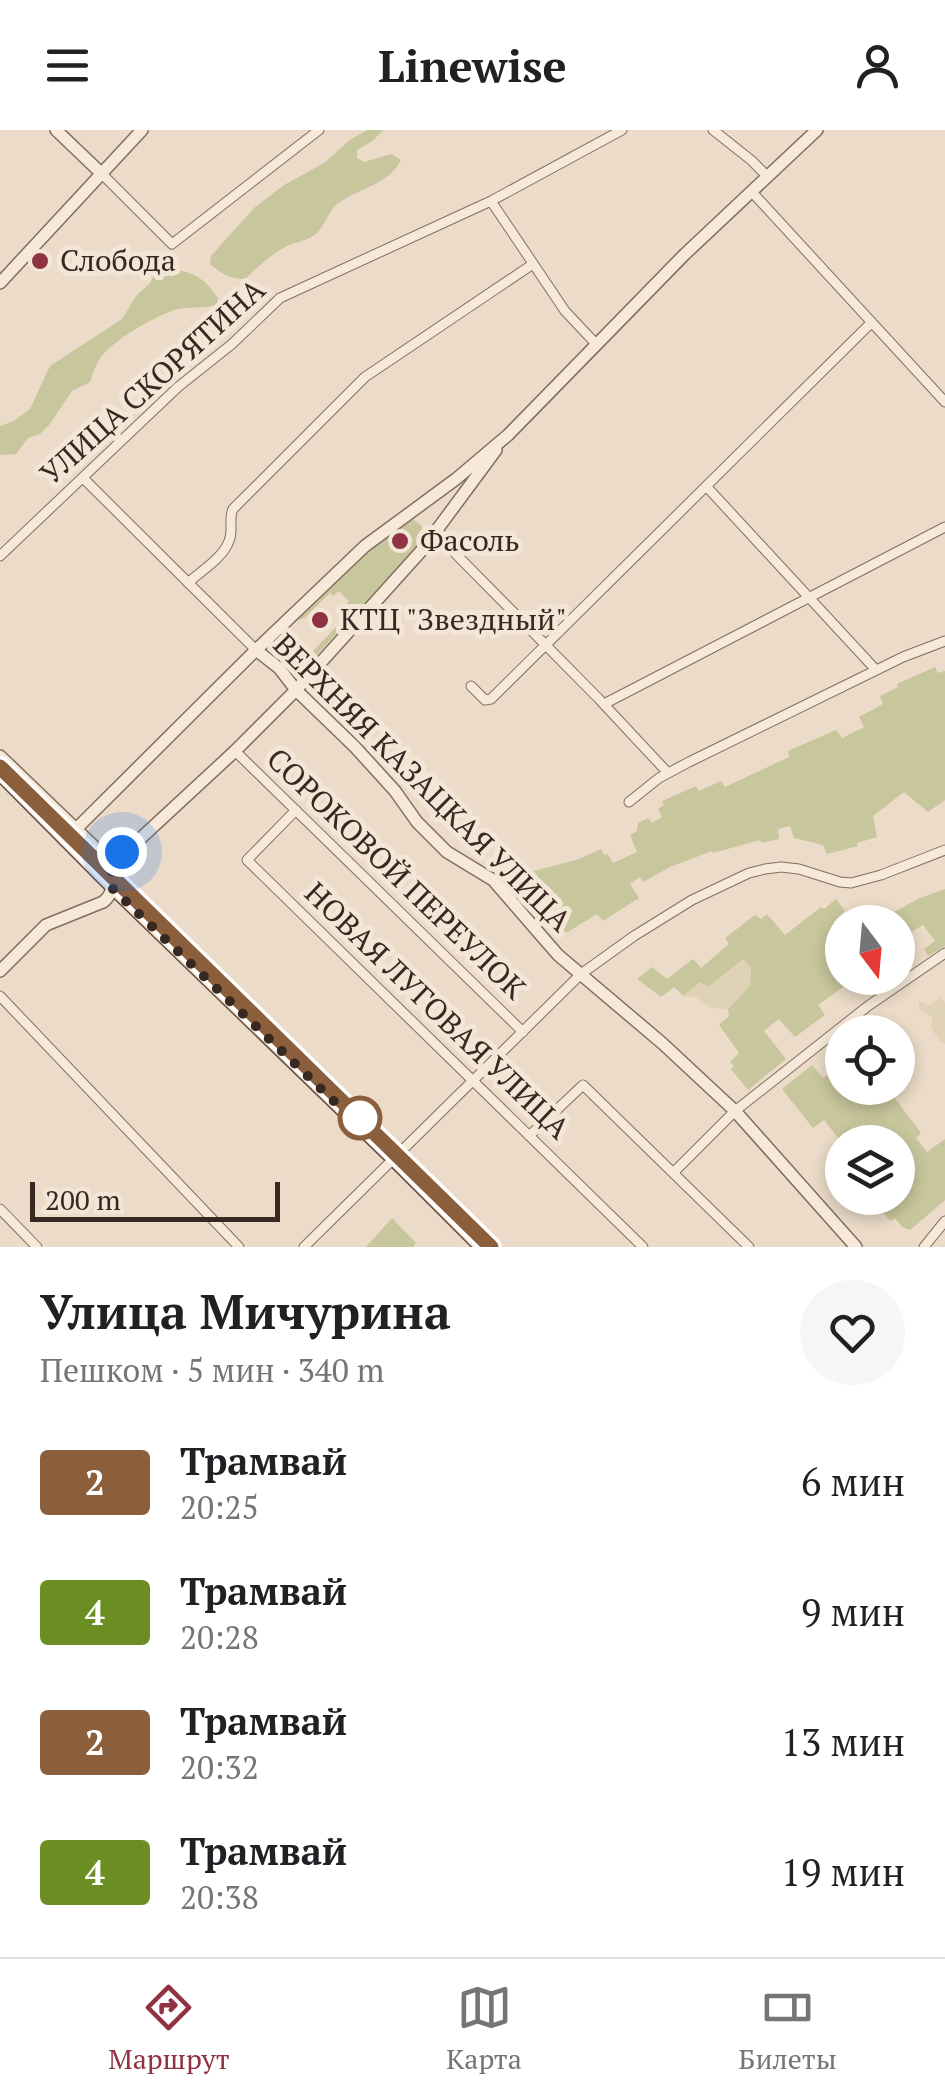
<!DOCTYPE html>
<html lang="ru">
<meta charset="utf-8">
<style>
body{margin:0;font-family:"PT Serif",serif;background:#f6f6f6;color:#202124;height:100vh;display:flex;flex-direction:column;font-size:38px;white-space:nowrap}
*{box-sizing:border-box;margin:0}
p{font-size:32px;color:#757577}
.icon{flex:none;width:55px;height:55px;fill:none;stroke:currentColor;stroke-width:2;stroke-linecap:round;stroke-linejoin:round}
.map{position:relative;height:1117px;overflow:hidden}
.drawer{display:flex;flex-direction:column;background:#fff;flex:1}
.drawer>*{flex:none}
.badge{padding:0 20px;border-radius:8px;font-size:35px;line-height:65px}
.needle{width:65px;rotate:164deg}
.buttons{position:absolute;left:825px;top:775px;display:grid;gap:20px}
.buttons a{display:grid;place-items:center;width:90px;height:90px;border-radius:50%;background:#fff;box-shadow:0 5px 15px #0003;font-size:50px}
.scale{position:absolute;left:30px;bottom:25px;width:250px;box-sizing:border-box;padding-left:10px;border:5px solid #372821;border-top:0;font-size:28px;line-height:35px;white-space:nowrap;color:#372821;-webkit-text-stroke:8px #f3e6d7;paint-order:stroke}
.you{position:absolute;width:50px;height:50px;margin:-25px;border:8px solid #fff;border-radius:50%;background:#1a73e8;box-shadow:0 0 0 15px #1a73e833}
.map>.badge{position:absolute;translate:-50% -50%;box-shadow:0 0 0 5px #fff}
.round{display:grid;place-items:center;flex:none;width:105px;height:105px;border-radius:52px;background:#f6f6f6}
.headline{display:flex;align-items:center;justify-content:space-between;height:170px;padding:0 40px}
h1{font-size:48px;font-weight:700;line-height:75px}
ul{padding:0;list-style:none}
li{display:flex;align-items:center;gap:30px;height:130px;padding:0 40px}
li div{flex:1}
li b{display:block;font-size:38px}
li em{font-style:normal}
li .badge{min-width:110px;font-weight:700;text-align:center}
header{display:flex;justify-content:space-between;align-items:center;height:130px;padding:0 40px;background:#fff;font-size:45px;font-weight:700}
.menu{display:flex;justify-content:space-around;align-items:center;height:140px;border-top:2px solid #e0e0e0;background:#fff;font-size:28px;color:#757577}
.menu a{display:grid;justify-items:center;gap:5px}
.menu .on{color:#8f3343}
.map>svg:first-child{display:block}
.farmland{fill:#e0d2b6}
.green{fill:#c8c69c}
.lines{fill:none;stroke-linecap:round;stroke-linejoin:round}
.minor-casing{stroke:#856d5e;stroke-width:11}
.tertiary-casing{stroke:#856d5e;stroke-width:14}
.secondary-casing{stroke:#674e41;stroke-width:15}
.minor{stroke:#f6e9da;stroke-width:9}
.tertiary{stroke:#f6e9da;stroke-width:11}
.secondary{stroke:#f6e9da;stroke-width:12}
.tram{stroke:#372821;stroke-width:2.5}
.line-casing{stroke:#fff;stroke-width:22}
.line{stroke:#8b5e3c;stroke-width:15}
.walk{stroke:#372821;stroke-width:10;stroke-dasharray:0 18}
.poi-dot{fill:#8f3343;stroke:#f3e6d7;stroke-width:4}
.stop-dot{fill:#fff;stroke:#8b5e3c;stroke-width:5}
.labels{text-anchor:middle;stroke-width:10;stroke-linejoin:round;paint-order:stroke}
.poi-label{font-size:30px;fill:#372821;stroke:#f3e6d7;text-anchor:start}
.street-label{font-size:30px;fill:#372821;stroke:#f3e6d7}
</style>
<header><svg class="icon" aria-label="menu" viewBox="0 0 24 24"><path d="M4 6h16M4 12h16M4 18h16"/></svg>Linewise<svg class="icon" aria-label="person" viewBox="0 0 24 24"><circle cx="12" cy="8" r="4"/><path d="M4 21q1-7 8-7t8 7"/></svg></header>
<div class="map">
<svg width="945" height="1117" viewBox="0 0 945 1117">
<rect width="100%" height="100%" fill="#ebdbc8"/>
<path class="farmland" d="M742,828L751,838L750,857L728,879L711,878L696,867L683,866L700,851L708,857Z
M940,868L945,873V914L939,910L931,898L932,887L918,879L919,871L929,875Z"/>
<path class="green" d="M367,0H384L371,12L357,20V28L364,32L392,24L401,30C388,56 357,58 336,75C329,82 325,94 318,102C310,110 300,111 289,115C272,123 259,136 245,149C230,149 221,143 210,134L211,126L254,78L284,55L324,33L351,9Z
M162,138C189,141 202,144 218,168L217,175C203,179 192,176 178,179C156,185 111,211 99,230C95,237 92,245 90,252L72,261L49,295L40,304L28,308L16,324L0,325V296L14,291L30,279L50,236L122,189L136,166L150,153L156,141Z
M406,389L414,390L422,396L421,412L300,543L299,536L349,483L344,477L349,471L339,461L333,466L330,463L304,488L299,490L297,488L271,514L270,512L368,419Z
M935,537L938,543L945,541V670L928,682L904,662L873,686L877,707L857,713L858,716L827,724L823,715L794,708L790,696L778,699L779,709L762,713L760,710L713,723L712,721L670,737L643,752L640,747L630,754L639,768L603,791L597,784L566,803L551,786L547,788L527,761L518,767L509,751L516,746L579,729L601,719L604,725L608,724L613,733L637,722L630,705L637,701L638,693L648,688L652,693L662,687L658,679L664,675L662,671L696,656L699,661L721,651L725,657L789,627L788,621L836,600L842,608L864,597L859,587L883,574L880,566L898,557L897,554Z
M945,759V816L928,826L924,819L935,811L923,795L908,804L905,802L898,806V792H887L893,789L890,784L920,768Z
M836,769L845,781L833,792L842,806V848H851L853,850L818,875L825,885L795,907L779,889L764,901L786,929L748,960L731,939L734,936L730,932L739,923L719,895L729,886L728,879L750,856L751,838L743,829L708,857L700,852L683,866L674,857L661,867L637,849L652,837L667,849L693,829L701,838L729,814L725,808L755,785L761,789L767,784L785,805L821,777L824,779Z
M812,935L823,948L836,939L839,942L842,939V958H887L921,1003L916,1008L927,1022L945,1009V1070L910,1100L902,1097L895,1088L890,1091L873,1068H898V1012L842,1013L824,990L813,998L782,959Z
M392,1088L416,1113L413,1117H366Z"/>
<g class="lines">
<g class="minor-casing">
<path id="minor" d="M713,0L751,30L767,46
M102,44L172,114L319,0
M751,61L945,272
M491,71L565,181L597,215
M83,348L256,520
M706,356L876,540
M435,403L598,568L668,643
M0,426L178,257L232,214L280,168L491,71L622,0
M188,453C201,441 223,428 229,411C234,399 228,390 233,379L365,247L533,134
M471,556L485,570L491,569L871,193
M604,574L945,397
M235,621L523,902
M629,672L659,648L689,632L903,527L945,511
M296,680L247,730L643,1117
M0,866L239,1117
M529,1006L583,955L749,1117
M674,1042L735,981L868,876L945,823
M0,1079L37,1117
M304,1117L581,844L634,806L692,770L749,743L765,739L781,737L799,739L840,752L851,753L881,745L945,720
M924,1117L945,1091"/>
</g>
<g class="tertiary-casing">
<path id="tertiary" d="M56,0L102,44
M0,153L142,0
M256,520L279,538L296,560L355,617L395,661L417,692L447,722L493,750L558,825L662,913L735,981L856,1117
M0,626L104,726L112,740
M65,710L256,520L365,416L456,349L508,305L685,124L817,0
M0,841L46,795L103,772C118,761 108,747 115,732L235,621L296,560L422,420L496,320"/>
</g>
<g class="secondary-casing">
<path id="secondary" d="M0,644L113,758L392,1028L481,1117"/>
</g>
<use href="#minor" class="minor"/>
<use href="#tertiary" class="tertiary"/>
<use href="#secondary" class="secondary"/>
<path class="tram" d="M0,631L497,1117"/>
</g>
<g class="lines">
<g class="line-casing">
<path id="line" d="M0,637L491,1117"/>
</g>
<use href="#line" class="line"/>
<path class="walk" d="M122,722L104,726L112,740V758L367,1003L360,988"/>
</g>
<g class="poi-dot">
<circle cx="40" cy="131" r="10"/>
<circle cx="400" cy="411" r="10"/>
<circle cx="320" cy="490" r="10"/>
</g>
<circle class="stop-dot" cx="360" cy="988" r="20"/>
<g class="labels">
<g class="poi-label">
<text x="60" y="141">Слобода</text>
<text x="420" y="421">Фасоль</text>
<text x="340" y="500">КТЦ "Звездный"</text>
</g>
<g class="street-label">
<text transform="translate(153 252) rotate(-42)" y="10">УЛИЦА СКОРЯТИНА</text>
<text transform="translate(422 653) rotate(45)" y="10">ВЕРХНЯЯ КАЗАЦКАЯ УЛИЦА</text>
<text transform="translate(396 744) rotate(44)" y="10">СОРОКОВОЙ ПЕРЕУЛОК</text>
<text transform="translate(437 881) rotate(44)" y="10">НОВАЯ ЛУГОВАЯ УЛИЦА</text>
</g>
</g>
</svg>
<div class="buttons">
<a><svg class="needle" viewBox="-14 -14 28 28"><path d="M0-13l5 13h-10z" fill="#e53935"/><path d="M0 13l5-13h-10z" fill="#757577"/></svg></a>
<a><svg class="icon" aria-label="locate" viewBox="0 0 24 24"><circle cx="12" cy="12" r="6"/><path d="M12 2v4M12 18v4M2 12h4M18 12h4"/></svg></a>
<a><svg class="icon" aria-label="layers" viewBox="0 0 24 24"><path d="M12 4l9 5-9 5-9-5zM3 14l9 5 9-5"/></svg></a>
</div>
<div class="scale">200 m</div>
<div class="you" style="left:122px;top:722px"></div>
</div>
<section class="drawer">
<div class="headline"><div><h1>Улица Мичурина</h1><p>Пешком · 5 мин · 340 m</p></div><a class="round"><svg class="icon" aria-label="heart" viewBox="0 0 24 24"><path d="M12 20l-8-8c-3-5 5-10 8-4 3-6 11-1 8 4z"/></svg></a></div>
<ul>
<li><span class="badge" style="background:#8b5e3c;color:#fff">2</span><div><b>Трамвай</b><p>20:25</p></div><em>6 мин</em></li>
<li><span class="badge" style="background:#6b8e23;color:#fff">4</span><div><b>Трамвай</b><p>20:28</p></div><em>9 мин</em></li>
<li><span class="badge" style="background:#8b5e3c;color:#fff">2</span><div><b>Трамвай</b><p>20:32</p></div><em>13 мин</em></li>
<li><span class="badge" style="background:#6b8e23;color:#fff">4</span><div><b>Трамвай</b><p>20:38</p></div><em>19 мин</em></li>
</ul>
</section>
<nav class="menu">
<a class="on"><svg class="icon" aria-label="directions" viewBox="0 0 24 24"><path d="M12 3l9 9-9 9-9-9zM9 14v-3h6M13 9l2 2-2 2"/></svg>Маршрут</a>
<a><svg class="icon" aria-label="map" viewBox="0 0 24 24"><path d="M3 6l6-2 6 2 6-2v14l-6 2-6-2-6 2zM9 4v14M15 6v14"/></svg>Карта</a>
<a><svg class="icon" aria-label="tickets" viewBox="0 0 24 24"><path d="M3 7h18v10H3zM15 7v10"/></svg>Билеты</a>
</nav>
